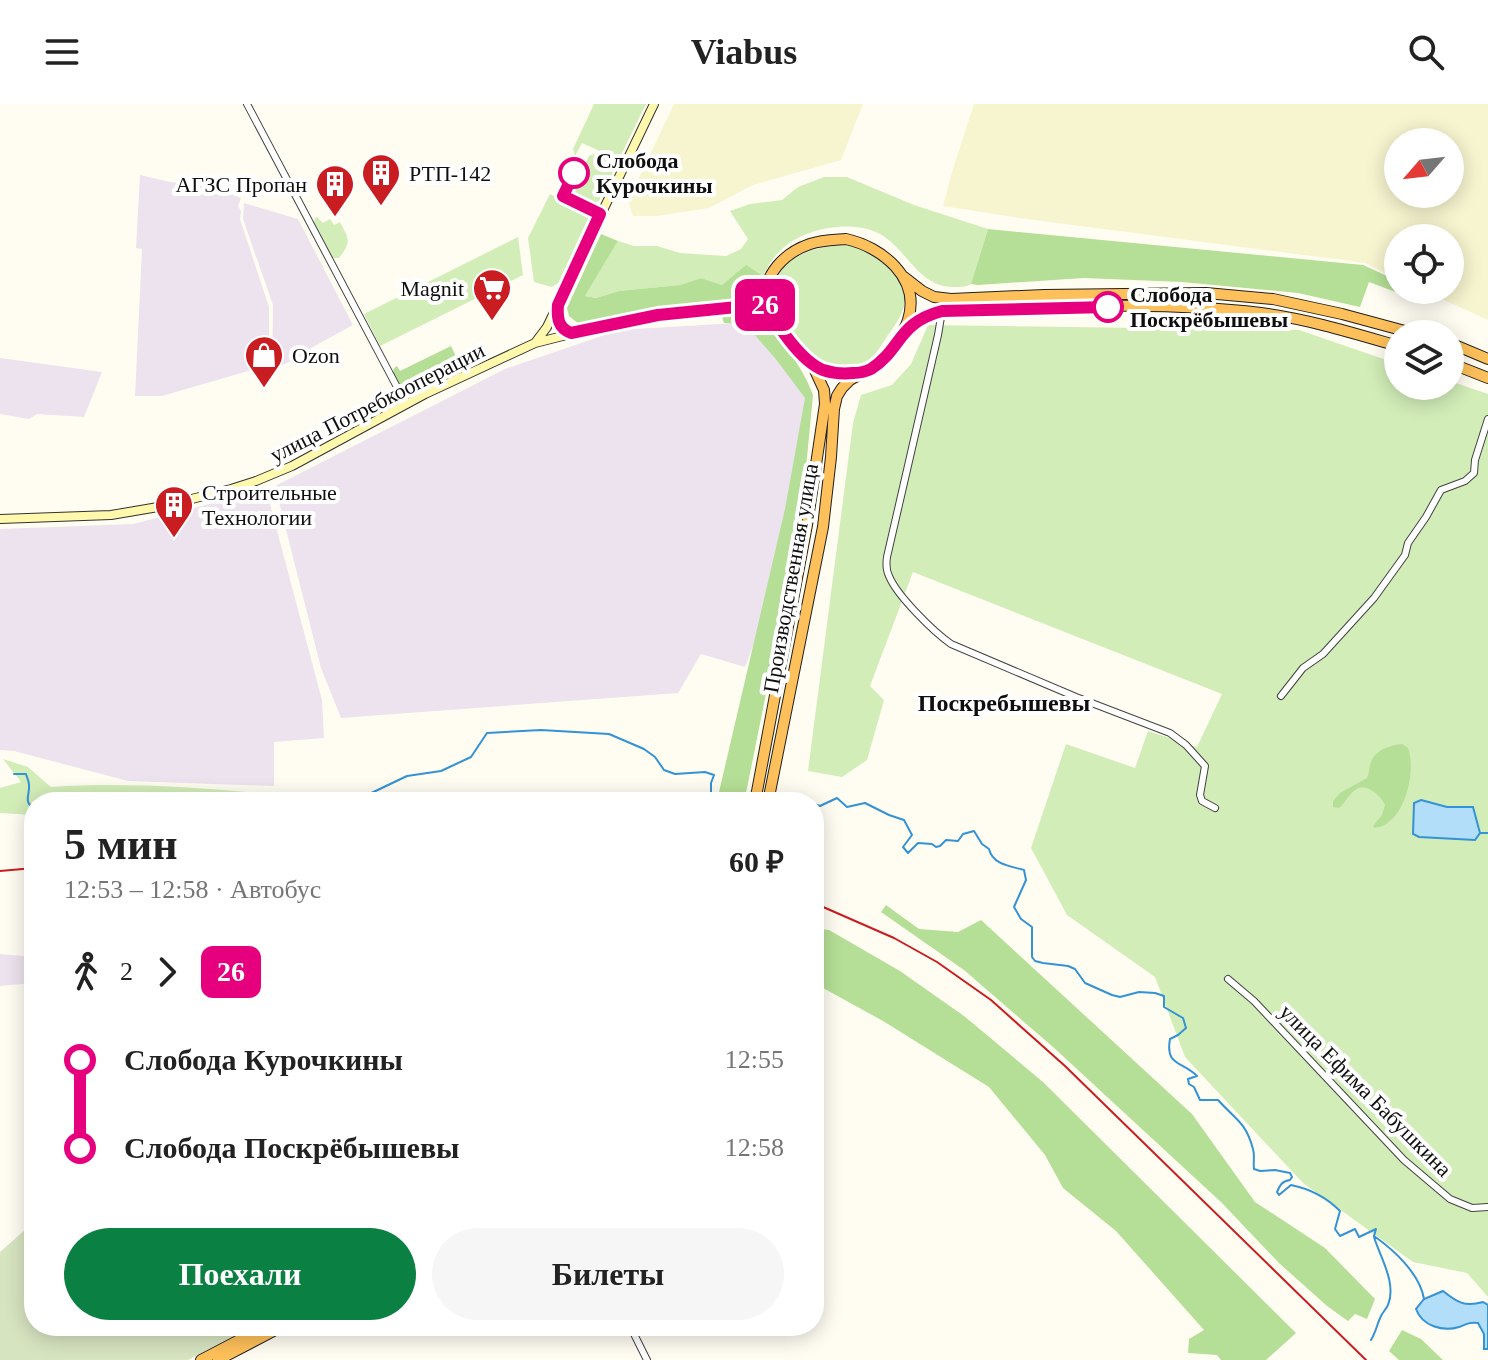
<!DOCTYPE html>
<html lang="ru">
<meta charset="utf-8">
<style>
body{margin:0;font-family:"Times New Roman",serif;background:#f6f6f6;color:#222;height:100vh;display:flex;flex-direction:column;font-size:30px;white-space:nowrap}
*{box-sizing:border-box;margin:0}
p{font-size:26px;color:#767676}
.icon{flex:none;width:44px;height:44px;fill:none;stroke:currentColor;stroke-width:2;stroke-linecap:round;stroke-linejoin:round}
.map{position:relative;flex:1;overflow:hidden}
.panel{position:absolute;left:24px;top:688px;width:800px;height:544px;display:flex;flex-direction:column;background:#fff;border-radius:32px;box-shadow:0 4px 20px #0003}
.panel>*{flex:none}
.badge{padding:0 16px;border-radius:12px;font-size:28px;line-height:52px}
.needle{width:52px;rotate:242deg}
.controls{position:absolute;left:1384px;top:24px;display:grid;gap:16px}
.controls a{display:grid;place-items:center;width:80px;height:80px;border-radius:50%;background:#fff;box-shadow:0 4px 20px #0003;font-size:40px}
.map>.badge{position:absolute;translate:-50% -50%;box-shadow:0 0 0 4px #fff}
.legs{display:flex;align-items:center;gap:12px;height:88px;padding:0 40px;font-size:26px}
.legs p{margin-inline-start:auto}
.headline{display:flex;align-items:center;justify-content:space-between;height:136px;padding:0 40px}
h1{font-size:44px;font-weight:600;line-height:60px}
.cta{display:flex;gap:16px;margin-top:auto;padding:16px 40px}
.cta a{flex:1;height:92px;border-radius:48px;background:#0b8043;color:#fff;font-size:32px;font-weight:600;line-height:92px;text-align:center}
.cta a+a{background:#f6f6f6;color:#222}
ul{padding:0 40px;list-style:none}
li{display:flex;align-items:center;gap:28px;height:88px;font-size:30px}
li i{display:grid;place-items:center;width:12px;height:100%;margin:0 10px;background:currentColor}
li i::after{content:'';width:20px;height:20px;margin:-10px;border:6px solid;border-radius:50%;background:#fff}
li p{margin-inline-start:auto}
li:first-child i{background:linear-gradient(#0000 50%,currentColor 0)}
li:last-child i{background:linear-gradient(currentColor 50%,#0000 0)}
header{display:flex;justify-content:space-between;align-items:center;height:104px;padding:0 40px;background:#fff;font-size:36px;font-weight:600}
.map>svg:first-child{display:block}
.industrial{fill:#ede3ee}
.farmland{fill:#f7f5cf;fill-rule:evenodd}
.green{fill:#d2edb8}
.forest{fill:#b5df96}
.cemetery{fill:#d7e4c0}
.water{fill:#b2defa;stroke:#3492d6;stroke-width:2}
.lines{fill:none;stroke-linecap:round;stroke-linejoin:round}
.stream{stroke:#3492d6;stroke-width:2}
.minor-casing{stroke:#424242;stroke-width:8}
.secondary-casing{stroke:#313131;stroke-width:10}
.trunk-casing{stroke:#202020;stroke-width:12}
.minor{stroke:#fff;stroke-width:6}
.secondary{stroke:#fff8ad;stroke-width:8}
.trunk{stroke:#fec05a;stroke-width:10}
.rail{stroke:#c91d21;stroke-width:2}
.line-1-casing{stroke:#fff;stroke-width:18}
.line-1{stroke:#e6007e;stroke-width:12}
.stop-1-dot{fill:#fff;stroke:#e6007e;stroke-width:4}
.labels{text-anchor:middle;stroke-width:8;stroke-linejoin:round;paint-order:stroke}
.stop-label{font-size:22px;font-weight:bold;fill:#0f0f0f;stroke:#fff;text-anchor:start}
.poi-label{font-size:22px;fill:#0f0f0f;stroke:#fff;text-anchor:start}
.street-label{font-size:22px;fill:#0f0f0f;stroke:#fff}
.neighbourhood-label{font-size:24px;font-weight:bold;fill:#0f0f0f;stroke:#fff}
</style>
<header><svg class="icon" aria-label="menu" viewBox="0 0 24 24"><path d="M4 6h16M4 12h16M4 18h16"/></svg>Viabus<svg class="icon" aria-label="search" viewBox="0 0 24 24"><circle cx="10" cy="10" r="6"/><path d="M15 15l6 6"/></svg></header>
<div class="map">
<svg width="1488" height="1256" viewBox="0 0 1488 1256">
<rect width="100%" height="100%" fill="#fffdf2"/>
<path class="industrial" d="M140,71L170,78L209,81L241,94L238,102L241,107L240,115L269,203V261L162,292H135L142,145L136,144Z
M244,99L298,115L353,221L311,244L297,255L272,265L273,201L243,115Z
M752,218L809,290L779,475L745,563L701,550L678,589L341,614L321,564L275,382L505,265L619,226Z
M0,254L102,268L84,313L37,310L29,315L0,310Z
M266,385L322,596L324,634L274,638V682L128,677L14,647L0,646V425L133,420Z
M0,850L34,853V879L0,882Z"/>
<path class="farmland" d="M674,0H863L841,56L753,81L709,104L657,112H633L628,97Z
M974,0H1488V216L1422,186H1450V134H1398V175L1365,159L1019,114L943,102L952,68ZM1398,38H1450V90H1398Z"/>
<path class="green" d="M594,0H646L620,53L615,54L582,39L575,52L573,45Z
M594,50L612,59L615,64L599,97L594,99L573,89L572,86L589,52Z
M824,73H847L914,101L988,125L971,180C966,183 961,183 954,183C919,184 907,145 880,130C851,115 804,124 781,146C773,153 768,162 763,172L746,162L722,181L701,174L680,181L619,187L596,194L585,192L618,137L634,142H657L680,149L726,152L741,145L748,135L730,107L750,100L782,96L798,83Z
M550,90L588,110L590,116L560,178L552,183L534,178L528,134Z
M317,113L323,119L330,115L334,121L340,118C349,135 352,137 339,154H332L314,119L315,114Z
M518,133L523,171L380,242L364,210Z
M849,141C870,146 903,169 905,192C906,206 896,220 888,231C882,240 875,253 865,258C839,272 805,251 791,229C785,220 775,209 772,198C770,190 772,182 776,175C790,147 821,142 849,141Z
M928,221L1299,226L1398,260V282H1450V277L1488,290V1193L1467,1169L1413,1158L1303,1079L1185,953L1155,873L1067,811L1031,744L1066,640L1135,664L1148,627L1197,643L1222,590L913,468L870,582L884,596L867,656L842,673L808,667L853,319L861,291L892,281L911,260Z
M3,655L28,663L51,683C139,677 230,686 318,695L312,698H34V711L0,709V684L21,678Z"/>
<path class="forest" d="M988,125L1363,161L1398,177V186H1419L1423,188L1417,196L1369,178L1360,203L1298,189L1182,178L1084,174L978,181L971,180Z
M601,130L618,137L585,192L596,194L619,187L680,181L701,174L722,181L746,161L763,172C760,183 760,192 748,196L656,203L579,220L569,212L567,204Z
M756,209C778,230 803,263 813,291L801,416L746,689L719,688L785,405L805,294L775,254L745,220L724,219L722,213L737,210Z
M451,242L460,261L403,289L393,269L394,264L397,262L400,267Z
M1402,640L1408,644C1417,668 1404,722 1374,724L1373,722L1382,711L1385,701C1381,694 1378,690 1371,686C1354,676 1350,695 1339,704L1333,703V697L1340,689L1367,674C1369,670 1369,665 1370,661C1374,646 1388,642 1402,640Z
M886,801L919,825L958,828L981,816L1192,1010L1255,1098L1325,1144L1375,1195L1367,1215L1355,1210L1348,1217L1327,1202L1279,1159L1222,1099L1053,943L964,866L881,808Z
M814,824L829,826L900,867L964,912L1043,978L1296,1229L1266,1256H1221L1217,1251L1188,1249L1189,1235L1204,1226L1116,1127L1063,1084L1045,1051L989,983L883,917L814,879Z
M1402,1226L1421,1235L1443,1256H1399L1389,1247Z"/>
<path class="cemetery" d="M34,1118V1222H252L188,1256H0V1148Z"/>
<path class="water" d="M1421,696L1447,703H1473L1480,729L1475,736L1419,733L1413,730L1414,699Z
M1443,1187C1458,1199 1465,1203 1483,1198L1488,1201V1245H1484V1230L1478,1219C1469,1218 1467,1220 1459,1223C1443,1228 1422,1222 1416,1205L1424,1195Z"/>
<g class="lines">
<path class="stream" d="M14,670H26C27,674 29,677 29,681C30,691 23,697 34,705
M78,698L92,692L100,698
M126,698L127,696L135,698
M288,698L303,689L310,695L347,697L363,693L407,672L441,667L471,653L487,629L541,626L609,630L644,645L655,653L664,666L675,670L705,668L714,671L711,679V689C720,696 734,694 746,698
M784,698L790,696L791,698
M814,700L820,702L837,694L847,703L865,699L889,711L904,716L912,731L903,743L908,749L918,739L932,740L936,743L940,742L946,736L958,737L963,730L974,727L982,740L989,745C993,761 1010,762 1024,766L1026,776L1014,803L1021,815L1032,823V853L1035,857L1043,859L1068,862L1075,865L1085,879L1112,891L1120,893L1139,888L1155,889L1164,892V903L1183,914L1186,924L1178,931L1170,935C1165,962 1182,957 1197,972L1188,975L1189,980L1194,983L1200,996H1218C1235,1015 1246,1018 1253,1045C1255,1052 1253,1058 1254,1065L1260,1067L1275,1066L1290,1069L1292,1073L1290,1076C1282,1077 1280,1081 1277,1088L1279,1091L1291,1081C1311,1085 1326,1093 1340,1107L1335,1125L1340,1132L1355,1125L1359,1133L1376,1125L1374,1132C1394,1146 1420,1170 1424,1195
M1480,729H1488
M1371,1236C1376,1228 1377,1220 1381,1212C1383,1208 1386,1205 1388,1201C1397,1179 1380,1153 1374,1133"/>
<g class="minor-casing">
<path id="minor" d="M247,0L406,300
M942,207L938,231L887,453C886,460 886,466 889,472C897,492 934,528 951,540L1076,593L1170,629L1186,641L1205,662L1200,691L1202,697L1215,704
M1281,592L1303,564L1323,550L1374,494L1405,451L1408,439L1426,413L1441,386L1465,377L1474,369L1475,356L1488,315
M1228,875L1254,897L1404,1056L1450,1095L1472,1104L1488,1103
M630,1222L647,1256"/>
</g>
<g class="secondary-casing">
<path id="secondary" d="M557,206C556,217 561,225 571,229
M535,239L547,223L654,0
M0,415L111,411L164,402L231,385L256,377L292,362L425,290L535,239L630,215L658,211L767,200"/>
</g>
<g class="trunk-casing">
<path id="trunk" d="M846,135C882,143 921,174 908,216C905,226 899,234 893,242C886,251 877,263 866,267C851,273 827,270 814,261C804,255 796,244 789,235C780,224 770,212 767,198C761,171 786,148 810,140C822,136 834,136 846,135Z
M904,173L922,187L934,193L951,195L1044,191L1206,189L1273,195L1342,210L1416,230
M902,229C919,214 933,208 955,206C1057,203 1159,197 1261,209C1308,215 1353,229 1398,242
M1450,239L1488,255
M1450,259L1488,274
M755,698L807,421L825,300L824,286L812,260
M768,698L823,423L831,353L834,305L837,292L842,284L850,276L864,268
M201,1256L266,1222
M218,1256L283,1222"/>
</g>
<use href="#minor" class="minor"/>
<use href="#secondary" class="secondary"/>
<use href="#trunk" class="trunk"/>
<path class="rail" d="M0,767L34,764
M814,799L894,834L937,858L991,896L1065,962L1366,1256"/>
</g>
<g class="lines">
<g class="line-1-casing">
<path id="line-1" d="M574,69L563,92L600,110L558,201C557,214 558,224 571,229L658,211L767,200C776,221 801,257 823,266C832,269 843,270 853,269C860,269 865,268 871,265C902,245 897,219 942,207L1108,203"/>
</g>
<use href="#line-1" class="line-1"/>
</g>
<defs>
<g id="building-pin" transform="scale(2)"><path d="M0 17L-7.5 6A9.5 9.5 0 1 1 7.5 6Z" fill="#c91d21" stroke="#fff"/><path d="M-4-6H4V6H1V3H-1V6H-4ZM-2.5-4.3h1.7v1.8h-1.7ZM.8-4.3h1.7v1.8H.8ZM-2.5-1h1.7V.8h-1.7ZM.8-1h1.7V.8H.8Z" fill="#fff"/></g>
<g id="supermarket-pin" transform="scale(2)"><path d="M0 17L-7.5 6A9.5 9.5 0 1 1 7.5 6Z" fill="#c91d21" stroke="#fff"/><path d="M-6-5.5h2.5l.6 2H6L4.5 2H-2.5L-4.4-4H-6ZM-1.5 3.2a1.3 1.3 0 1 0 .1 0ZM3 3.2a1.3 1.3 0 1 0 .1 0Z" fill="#fff"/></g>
<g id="shop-pin" transform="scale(2)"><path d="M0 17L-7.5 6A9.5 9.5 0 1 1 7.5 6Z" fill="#c91d21" stroke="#fff"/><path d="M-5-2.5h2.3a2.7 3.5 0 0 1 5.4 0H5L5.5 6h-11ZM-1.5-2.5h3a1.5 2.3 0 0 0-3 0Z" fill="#fff"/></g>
</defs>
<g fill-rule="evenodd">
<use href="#building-pin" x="381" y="69"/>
<use href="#building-pin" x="335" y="80"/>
<use href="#supermarket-pin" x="492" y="184"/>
<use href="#shop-pin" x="264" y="251"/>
<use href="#building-pin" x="174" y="401"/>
</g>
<g class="stop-1-dot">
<circle cx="574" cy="69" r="14"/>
<circle cx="1108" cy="203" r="14"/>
</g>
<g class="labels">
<g class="stop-label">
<text x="596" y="64">Слобода<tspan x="596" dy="25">Курочкины</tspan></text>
<text x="1130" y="198">Слобода<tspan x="1130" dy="25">Поскрёбышевы</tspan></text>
</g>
<g class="poi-label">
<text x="409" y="77">РТП-142</text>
<text x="307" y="88" text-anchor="end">АГЗС Пропан</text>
<text x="464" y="192" text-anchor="end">Magnit</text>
<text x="292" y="259">Ozon</text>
<text x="202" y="396">Строительные<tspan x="202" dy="25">Технологии</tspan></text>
</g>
<g class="street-label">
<text transform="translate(377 298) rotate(-27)" y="8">улица Потребкооперации</text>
<text transform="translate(790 474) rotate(-80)" y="8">Производственная улица</text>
<text transform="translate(1366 986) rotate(45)" y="8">улица Ефима Бабушкина</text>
</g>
<g class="neighbourhood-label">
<text x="1004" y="607">Поскребышевы</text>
</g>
</g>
</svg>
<div class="controls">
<a><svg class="needle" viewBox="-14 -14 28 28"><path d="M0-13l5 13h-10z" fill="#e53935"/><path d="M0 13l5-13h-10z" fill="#767676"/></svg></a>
<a><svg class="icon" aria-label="locate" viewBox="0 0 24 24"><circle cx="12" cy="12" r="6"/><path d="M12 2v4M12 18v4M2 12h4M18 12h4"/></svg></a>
<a><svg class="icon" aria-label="layers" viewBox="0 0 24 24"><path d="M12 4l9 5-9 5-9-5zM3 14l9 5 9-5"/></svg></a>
</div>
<b class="badge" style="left:765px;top:201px;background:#e6007e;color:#fff">26</b>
<section class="panel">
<div class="headline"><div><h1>5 мин</h1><p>12:53 – 12:58 · Автобус</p></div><b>60 ₽</b></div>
<div class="legs"><svg class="icon" aria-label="walk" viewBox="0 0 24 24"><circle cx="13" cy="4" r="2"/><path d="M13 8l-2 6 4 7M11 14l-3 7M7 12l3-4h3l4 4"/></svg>2<svg class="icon" aria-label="forward" viewBox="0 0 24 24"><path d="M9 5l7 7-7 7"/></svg><b class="badge" style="background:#e6007e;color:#fff">26</b></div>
<ul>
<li><i style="color:#e6007e"></i><b>Слобода Курочкины</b><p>12:55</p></li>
<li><i style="color:#e6007e"></i><b>Слобода Поскрёбышевы</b><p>12:58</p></li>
</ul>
<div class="cta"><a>Поехали</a><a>Билеты</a></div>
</section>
</div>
